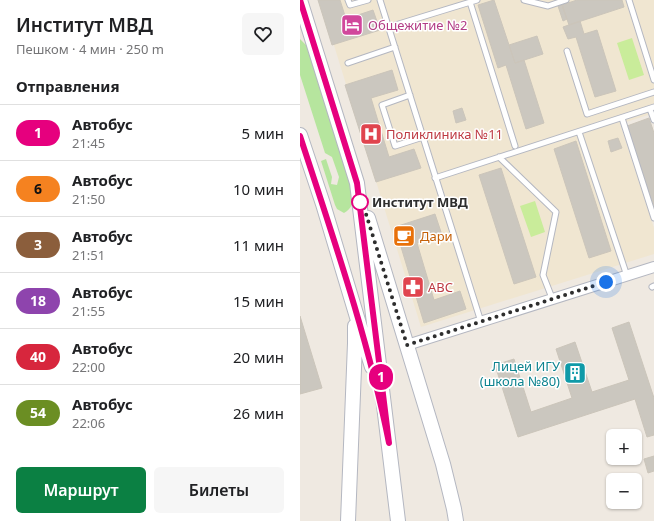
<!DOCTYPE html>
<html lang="ru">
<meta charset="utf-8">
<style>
body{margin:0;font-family:"Noto Sans",sans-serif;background:#f6f6f6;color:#202124;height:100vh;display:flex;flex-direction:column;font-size:15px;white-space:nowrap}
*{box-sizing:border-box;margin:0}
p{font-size:13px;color:#757577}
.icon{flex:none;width:22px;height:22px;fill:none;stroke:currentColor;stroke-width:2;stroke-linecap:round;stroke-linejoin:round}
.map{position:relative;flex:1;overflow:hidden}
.side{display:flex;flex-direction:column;background:#fff;width:300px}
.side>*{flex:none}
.badge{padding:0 8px;border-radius:13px;font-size:14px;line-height:26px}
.controls{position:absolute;left:306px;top:429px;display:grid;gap:8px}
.controls a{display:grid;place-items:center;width:36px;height:36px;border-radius:6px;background:#fff;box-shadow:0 1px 3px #0004;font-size:20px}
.you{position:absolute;width:20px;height:20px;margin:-10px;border:3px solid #fff;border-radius:50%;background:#1a73e8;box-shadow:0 0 0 6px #1a73e833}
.map>.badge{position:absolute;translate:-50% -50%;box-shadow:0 0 0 2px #fff}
h2{padding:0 16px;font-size:15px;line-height:36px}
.round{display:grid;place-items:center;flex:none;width:42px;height:42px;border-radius:6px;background:#f6f6f6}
.overview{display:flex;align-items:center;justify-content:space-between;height:68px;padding:0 16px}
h1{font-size:19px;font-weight:600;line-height:30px}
.button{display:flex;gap:8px;margin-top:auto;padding:8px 16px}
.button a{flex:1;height:46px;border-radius:6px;background:#0b8043;color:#fff;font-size:16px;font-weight:600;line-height:46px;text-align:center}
.button a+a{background:#f6f6f6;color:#202124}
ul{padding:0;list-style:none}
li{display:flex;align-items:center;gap:12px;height:56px;padding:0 16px;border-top:1px solid #e0e0e0}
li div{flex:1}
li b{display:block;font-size:15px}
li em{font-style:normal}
li .badge{min-width:44px;font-weight:700;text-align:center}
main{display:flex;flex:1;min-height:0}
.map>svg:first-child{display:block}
.education{fill:#f0e6d1}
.green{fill:#b6e59e}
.pitch{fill:#c9ec9a}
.building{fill:#cbc7bf;stroke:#cbc5ba}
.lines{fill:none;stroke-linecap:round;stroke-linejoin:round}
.lane-casing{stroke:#b4b7c1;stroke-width:7}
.street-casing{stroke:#b4b7c1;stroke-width:12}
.secondary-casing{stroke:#b4b7c1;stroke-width:16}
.lane{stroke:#fff;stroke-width:5}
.street{stroke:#fff;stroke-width:10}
.secondary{stroke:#fff;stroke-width:14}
.line-casing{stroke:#fff;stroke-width:9}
.line{stroke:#e6007e;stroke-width:6}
.walk{stroke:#2e2e2e;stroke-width:4;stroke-dasharray:0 7.2}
.stop-dot{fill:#fff;stroke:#e6007e;stroke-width:2}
.labels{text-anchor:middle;stroke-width:3;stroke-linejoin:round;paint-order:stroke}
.hotel-label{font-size:13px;fill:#b23c85;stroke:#fff;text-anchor:start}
.health-label{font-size:13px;fill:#be3a42;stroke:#fff;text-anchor:start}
.stop-label{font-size:13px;font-weight:bold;fill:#2e2e2e;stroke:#fff;text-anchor:start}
.food-label{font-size:13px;fill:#c56008;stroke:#fff;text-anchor:start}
.culture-label{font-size:13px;fill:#0d838f;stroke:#fff;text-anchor:end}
</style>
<main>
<section class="side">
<div class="overview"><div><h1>Институт МВД</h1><p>Пешком · 4 мин · 250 m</p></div><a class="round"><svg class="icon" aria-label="heart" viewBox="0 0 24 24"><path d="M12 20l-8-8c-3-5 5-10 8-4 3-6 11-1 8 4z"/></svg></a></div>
<h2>Отправления</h2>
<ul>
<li><span class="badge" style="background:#e6007e;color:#fff">1</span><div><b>Автобус</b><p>21:45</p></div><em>5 мин</em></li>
<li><span class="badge" style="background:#f58220;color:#111">6</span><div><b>Автобус</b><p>21:50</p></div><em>10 мин</em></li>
<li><span class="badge" style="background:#8b5e3c;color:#fff">3</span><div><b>Автобус</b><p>21:51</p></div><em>11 мин</em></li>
<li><span class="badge" style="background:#8e44ad;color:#fff">18</span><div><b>Автобус</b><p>21:55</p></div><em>15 мин</em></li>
<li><span class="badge" style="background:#d7263d;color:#fff">40</span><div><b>Автобус</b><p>22:00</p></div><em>20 мин</em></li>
<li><span class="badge" style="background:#6b8e23;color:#fff">54</span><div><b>Автобус</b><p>22:06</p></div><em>26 мин</em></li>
</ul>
<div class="button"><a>Маршрут</a><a>Билеты</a></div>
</section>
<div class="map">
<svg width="354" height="521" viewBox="0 0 354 521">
<rect width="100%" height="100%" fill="#efe9e1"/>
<path class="education" d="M20,0H354V113L320,124L354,228V254L121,327Z"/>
<path class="green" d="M0,39L7,46L53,192C54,201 52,209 44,213L37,209L35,205L21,161L26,159L32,177L31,184L37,185L39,177L32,157L25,153L0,75Z"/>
<path class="pitch" d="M332,38L344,75L329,80L317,43Z
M235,201L245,232L231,237L220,206Z"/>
<path class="building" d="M18,0H40L46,19L73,10L80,30L32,45Z
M194,0L215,63L224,60L244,123L226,129L206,65L198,68L178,5Z
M277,0H322L324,7L269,25L262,5Z
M262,5L267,19L263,21L258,6Z
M280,21L284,34L297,30L316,91L295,97L276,37L268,39L263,27Z
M237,36L243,54L215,63L209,45Z
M92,70L98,90L71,98L89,157L114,149L121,168L76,182L45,85Z
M162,108L166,120L156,123L153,111Z
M349,118L354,133V208L327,126Z
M318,138L322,148L311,152L308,141Z
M276,141L311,251L289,258L254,149Z
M201,168L236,277L214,284L179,175Z
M135,214L142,235L117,243L134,300L160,291L166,309L124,323L95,227Z
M0,316L22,388L0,394Z
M329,322L354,398V435L347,437L335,399L218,437L195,365L214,359L231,412L272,398L256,349L275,342L292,392L329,380L312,328Z
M354,456V471L348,473L344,459Z"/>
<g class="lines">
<g class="lane-casing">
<path id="lane" d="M48,0L50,5L68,0
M80,0L181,322
M224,0L248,6L266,0
M329,0L354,80
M170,2L215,146
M89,27L177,0
M267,51L287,114L354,92
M48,63L95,47
M110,95L82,105L95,146L123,137
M350,109L354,120
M322,118L354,218
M279,132L327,276
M199,157L256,212L243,275L252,298
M135,178L354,107
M352,287L354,286"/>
</g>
<g class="street-casing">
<path id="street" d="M107,345L354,267"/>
</g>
<g class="secondary-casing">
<path id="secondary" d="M0,0L57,183L98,521
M0,135L23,204L72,367
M68,218L143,464L154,509L156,521
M48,521L55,343V326"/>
</g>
<use href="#lane" class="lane"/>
<use href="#street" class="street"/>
<use href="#secondary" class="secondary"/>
</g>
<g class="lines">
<g class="line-casing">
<path id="line" d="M0,136C33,237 68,338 89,443L57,183L0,0"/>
</g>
<use href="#line" class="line"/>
<path class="walk" d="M60,202L61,198L107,345L306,282"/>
</g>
<defs>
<g id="hotel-square" transform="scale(1.15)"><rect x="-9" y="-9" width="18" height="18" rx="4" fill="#d1479c" stroke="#fff"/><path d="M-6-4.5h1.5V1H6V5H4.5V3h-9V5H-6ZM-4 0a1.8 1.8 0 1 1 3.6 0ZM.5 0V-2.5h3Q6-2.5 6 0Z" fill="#fff"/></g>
<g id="hospital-square" transform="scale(1.15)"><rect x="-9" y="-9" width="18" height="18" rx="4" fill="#e0444e" stroke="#fff"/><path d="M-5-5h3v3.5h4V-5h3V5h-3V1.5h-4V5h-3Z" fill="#fff"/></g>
<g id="cafe-square" transform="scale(1.15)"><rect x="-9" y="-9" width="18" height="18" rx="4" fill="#e8710a" stroke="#fff"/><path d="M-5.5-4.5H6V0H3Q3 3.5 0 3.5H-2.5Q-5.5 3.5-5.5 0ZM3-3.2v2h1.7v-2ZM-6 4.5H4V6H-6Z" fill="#fff"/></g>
<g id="pharmacy-square" transform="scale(1.15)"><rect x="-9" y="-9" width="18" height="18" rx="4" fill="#e0444e" stroke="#fff"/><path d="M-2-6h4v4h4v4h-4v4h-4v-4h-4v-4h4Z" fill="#fff"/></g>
<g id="building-square" transform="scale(1.15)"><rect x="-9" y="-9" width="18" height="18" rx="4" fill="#0f9aa8" stroke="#fff"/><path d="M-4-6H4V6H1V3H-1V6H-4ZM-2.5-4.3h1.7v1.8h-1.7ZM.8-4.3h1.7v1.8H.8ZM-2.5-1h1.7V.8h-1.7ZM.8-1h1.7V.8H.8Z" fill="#fff"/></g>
</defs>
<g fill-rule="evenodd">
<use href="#hotel-square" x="52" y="25"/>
<use href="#hospital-square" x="71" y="134"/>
<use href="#cafe-square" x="104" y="236"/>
<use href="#pharmacy-square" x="113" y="287"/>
<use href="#building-square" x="275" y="373"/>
</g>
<circle class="stop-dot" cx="60" cy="202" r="8"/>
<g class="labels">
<g class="hotel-label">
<text x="68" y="30">Общежитие №2</text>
</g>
<g class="health-label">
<text x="86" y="139">Поликлиника №11</text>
<text x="128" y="292">ABC</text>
</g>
<g class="stop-label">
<text x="72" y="207">Институт МВД</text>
</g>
<g class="food-label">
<text x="120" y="241">Дари</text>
</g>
<g class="culture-label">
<text x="260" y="371">Лицей ИГУ<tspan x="260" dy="15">(школа №80)</tspan></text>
</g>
</g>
</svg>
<div class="controls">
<a>+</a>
<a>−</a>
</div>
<div class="you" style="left:306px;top:282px"></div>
<b class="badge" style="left:81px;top:377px;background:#e6007e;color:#fff">1</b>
</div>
</main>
